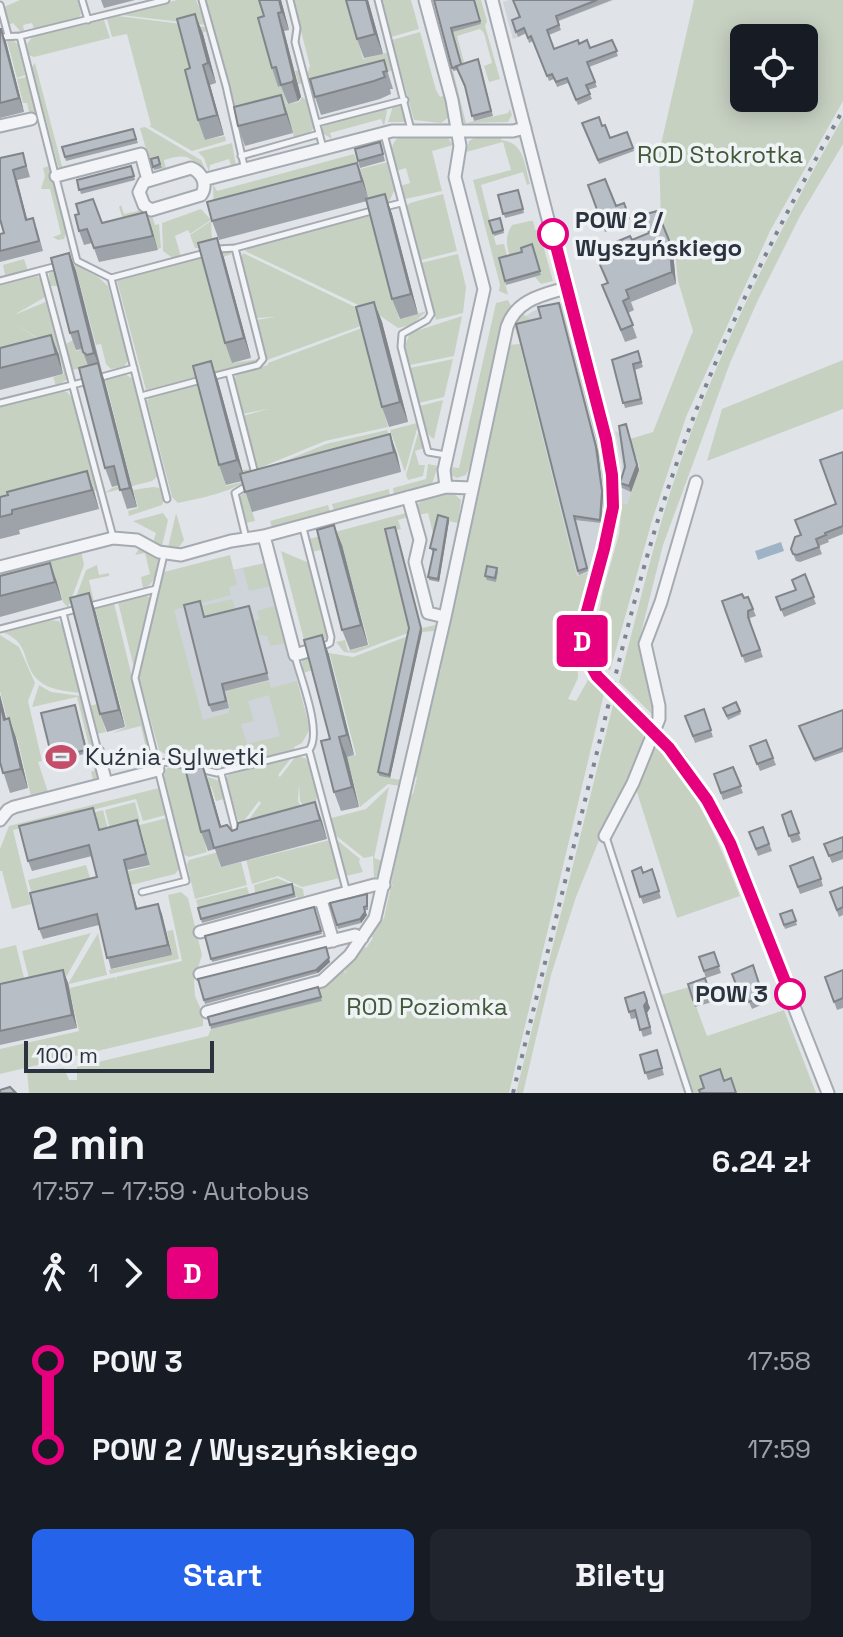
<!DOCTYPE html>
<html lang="pl">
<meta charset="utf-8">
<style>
body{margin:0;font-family:"Space Grotesk",sans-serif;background:#20242c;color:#f1f3f6;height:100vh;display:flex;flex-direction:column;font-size:30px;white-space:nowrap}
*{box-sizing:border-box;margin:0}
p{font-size:26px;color:#9ea1a6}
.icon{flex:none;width:44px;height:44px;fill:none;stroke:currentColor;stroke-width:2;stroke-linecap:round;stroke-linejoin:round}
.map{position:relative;height:1093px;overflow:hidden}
.sheet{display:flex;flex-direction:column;background:#171b24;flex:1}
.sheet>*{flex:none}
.badge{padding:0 16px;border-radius:6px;font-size:28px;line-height:52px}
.controls{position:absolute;left:730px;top:24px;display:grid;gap:16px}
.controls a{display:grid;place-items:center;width:88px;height:88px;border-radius:12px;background:#171b24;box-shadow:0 4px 20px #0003;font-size:40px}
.scale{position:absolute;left:24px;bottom:20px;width:190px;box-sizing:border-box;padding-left:8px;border:4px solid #2a333e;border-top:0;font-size:22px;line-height:28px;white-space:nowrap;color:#2a333e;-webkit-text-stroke:6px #f0f3f6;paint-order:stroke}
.map>.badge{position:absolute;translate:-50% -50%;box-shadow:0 0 0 4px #fff}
.legs{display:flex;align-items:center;gap:12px;height:88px;padding:0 32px;font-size:26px}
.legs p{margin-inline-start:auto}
.overview{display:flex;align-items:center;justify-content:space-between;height:136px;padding:0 32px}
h1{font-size:44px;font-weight:800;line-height:60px}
.action{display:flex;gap:16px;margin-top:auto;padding:16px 32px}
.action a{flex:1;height:92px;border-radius:12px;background:#2563eb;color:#fff;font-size:32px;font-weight:800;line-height:92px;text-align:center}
.action a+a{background:#20242c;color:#f1f3f6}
ul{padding:0 32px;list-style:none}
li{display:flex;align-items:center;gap:28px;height:88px;font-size:30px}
li i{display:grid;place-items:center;width:12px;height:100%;margin:0 10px;background:currentColor}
li i::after{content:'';width:20px;height:20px;margin:-10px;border:6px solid;border-radius:50%;background:#171b24}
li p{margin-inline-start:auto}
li:first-child i{background:linear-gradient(#0000 50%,currentColor 0)}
li:last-child i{background:linear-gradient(currentColor 50%,#0000 0)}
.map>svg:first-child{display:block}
.built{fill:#cfd3da}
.green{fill:#c7d1c2;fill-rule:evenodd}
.water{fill:#9eb4c6}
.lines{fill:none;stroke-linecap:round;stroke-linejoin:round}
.lane-casing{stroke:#a6abb2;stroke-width:9}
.street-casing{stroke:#a6abb2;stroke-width:15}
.lane{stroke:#f3f4f7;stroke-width:5}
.street{stroke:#f3f4f7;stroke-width:11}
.rail{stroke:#7b8591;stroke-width:4;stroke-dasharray:4 8;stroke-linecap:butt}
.wall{fill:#9ea3a9}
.shaded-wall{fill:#81858a}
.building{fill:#b8bec5;stroke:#81858a;stroke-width:2}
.line-1-casing{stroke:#fff;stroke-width:18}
.line-1{stroke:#e6007e;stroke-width:12}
.stop-1-dot{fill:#fff;stroke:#e6007e;stroke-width:4}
.labels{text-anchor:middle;stroke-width:7;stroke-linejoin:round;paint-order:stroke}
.park-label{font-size:24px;fill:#415938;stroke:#f0f3f6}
.stop-label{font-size:24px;font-weight:bold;fill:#2a333e;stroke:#f0f3f6;text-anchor:start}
.poi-label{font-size:24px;fill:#2a333e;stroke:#f0f3f6;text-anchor:start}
</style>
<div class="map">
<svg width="843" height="1093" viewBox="0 0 843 1093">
<rect width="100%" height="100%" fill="#e0e4e8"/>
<path class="built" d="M509,0H614L513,39L503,2Z
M564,303L602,451L606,493L605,520L592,571L577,576L515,322L539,308Z
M615,431L620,433L628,431L633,457H637L640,468L627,504L622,503V465Z
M266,563L310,729L184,760L165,584Z"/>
<path class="green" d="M20,0H78L81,14L77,20L34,29L32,23L23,25L24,31L21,32L13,23L8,25L4,7Z
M177,0H196L206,25L121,15Z
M205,0H261L269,34L265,36L278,87L298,82L295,71L300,70L303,83L283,88L287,104L299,102L302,97L307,100L315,126L309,134L294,138L288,114L239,127Z
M293,0H347L363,59L389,52L393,67L391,71L311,89L307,75L310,66Z
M381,0H411L419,29L391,37Z
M475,0H481L487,21L485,26L500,79L489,82L484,66L492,63L484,33L480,29L457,36L464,62L462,63L454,35L443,37L442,35L481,24Z
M694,0H843V101L770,231L686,417L651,524L610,671L600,659L595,634L603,591L619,534L622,503L627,504L640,468L637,457H633L630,439L653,432L693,331L678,281L675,252L661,220L659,153ZM744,38H804V98H744Z
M118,16L206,27L208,31L184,38L197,88L191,89L205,140L225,136L226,141L192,151L149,126L151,125L127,34L112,37L107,19Z
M104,20L110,38L34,57L29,55L27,44L33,36Z
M420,32L436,90L440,97L445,95L444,89L449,117L441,123L414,120L392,40Z
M13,40L18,45L25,75L17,78L7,41Z
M35,63L63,170L58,166L32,67Z
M453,71L466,123L508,113L510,109L512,115L508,122L464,123L462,116H459L450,72Z
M26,77L36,114L30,116L27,103H23L17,79Z
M399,104L405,109L407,122H388L393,106Z
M385,108L387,111L384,126L381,119L330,133L332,139L322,133L321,128L328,122Z
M843,117V144L800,216L758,300L730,363L663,545L639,641L654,716L619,682C637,615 652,547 674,481C716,353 777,234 843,117Z
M145,127L201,160L207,173C188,158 191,152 164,160L166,169L162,170L160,160L150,163L140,128Z
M443,137L448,138L453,145L432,151L442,191L405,199L400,186L410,183L406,168L396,171C393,158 387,146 399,137Z
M476,137L501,138V140C525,143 524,164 530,184L527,185L523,172L481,185L496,245L504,244L508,259L500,261L508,295L499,291L500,285L473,180L511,170L503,142L466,152L469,141Z
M232,143L236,166L231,165L229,159L210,165L209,172L204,158L198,152Z
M354,154L360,169L388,162L395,189L389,202L371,208L364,181L214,222L213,184L217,191Z
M49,166L66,233L64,239L58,240L53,237L61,234L50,189H41L45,176L43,168Z
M443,194L457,251L421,260L406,206L410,203Z
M137,203L152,216L155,225L159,224L161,248L158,249L148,216L123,219L119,207L121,205L124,214L138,211Z
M201,209L211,220L190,234L188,230L175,236L181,257L174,259L163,251L162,223Z
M390,209L392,214L373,219L399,319L427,311L411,325L398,328L379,315L245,251L250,246Z
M211,221L212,240L200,248H195L190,235Z
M530,221H533L535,230H539L553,281L541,284L535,277L541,275L532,247L521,251L526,266L514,269C509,253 502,240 512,225Z
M224,251L232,254L205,263L232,363L259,359L253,363L146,390L117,281Z
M243,253L380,319L267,360L256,320L275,317L256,318L240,261Z
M458,254L466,287L463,313L436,320L421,263Z
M24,259L28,271L5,275L3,265Z
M76,265L98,277L108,286L128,360L124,367L111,369L106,364L101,344L96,345L76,270L56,275L58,286H50L49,273Z
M37,276L42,281L47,296L14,315L48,301L60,349L59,351L13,323L62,354L68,379L56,386L53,377L64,374L59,354L0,370V285Z
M508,300L511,306L502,324L470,466L466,475L457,478L451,475L450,467L459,468L496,303Z
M521,313L530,319L531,324L520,345L577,576L592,571L576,620L578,678L568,699L576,701L588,680H591L604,694L509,1093H29L27,1071L64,1068L69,1080H77V1067L208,1036L211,1029L321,1001L320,989L341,968L347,974L343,967L363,946L366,948L373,938L371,936L384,918L391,886H393L391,883L410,795L413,794L417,777L414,776L429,712H431L429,710L437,673H440L443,656L441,655L476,495L479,494L476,493L484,460H487L485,458L509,345L520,344L514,325Z
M462,316L454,356L410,365L405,345L410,333Z
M362,328L388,427L325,441L257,469L243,416L268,409L242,414L234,385L236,374L268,365V363Z
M73,340L76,351L83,349L88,367L72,370L66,344Z
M453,359L444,397L419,403L410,368Z
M843,360V409L707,461L722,409Z
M125,374L133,379L158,476L152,481L105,493L112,488L131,482L105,379Z
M199,383L226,486L245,481L242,470L251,469C253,490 195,499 178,503L172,497L147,401L151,396Z
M63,391L67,392L72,398L97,490L14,511L0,518V407Z
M443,400L434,439C424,434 423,417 420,406Z
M417,423L418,425L405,472L390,430Z
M387,430L396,453L247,493L255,521L246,523L239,498L258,472L326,444Z
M419,430L424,448L415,451L419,465H425L423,476L408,480L406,475Z
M428,464L438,466L432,484L394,495L393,488L426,479Z
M153,487L161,488L164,500L162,505L129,516L128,511L138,508L133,490Z
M389,489L390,496L334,511L332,504Z
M451,491L461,500L458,523L439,519L434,538L428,513L418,515L417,505L425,498Z
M328,505L330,512L272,528L270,521Z
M163,513L168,520L162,546L153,542L156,533L133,521Z
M176,513L184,540L177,550L168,548Z
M406,513L408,517L398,520L401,529L385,532L410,631L435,625L434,631L408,633L355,653L344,652L336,642L345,640L348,651L369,645L342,545L312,552L309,539Z
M140,547L160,558C152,592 150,587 119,595L143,588L141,577L150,574L145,553L135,555Z
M81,551L84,565L68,608L63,602L57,581L0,597V573Z
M281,551L309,563L327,634L326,639L305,644Z
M230,555L237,585L229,587L231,595L174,610L203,720L228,713L230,708L225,687L235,684L237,689L269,681L271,688L297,681L310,729L302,743L294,747L295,750L218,770L173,759L159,750L139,679L164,572ZM269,695L280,736L247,744L241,724L254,721L248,701Z
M266,563L272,586L249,591L243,568Z
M97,565L99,575L109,573V576L89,580L94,602L72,608L86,570Z
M146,595L150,598L134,668L118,602Z
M232,599L236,612L209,628L203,606Z
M114,603L151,755L149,764L144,768L142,761L120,766L119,761L147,753L141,726L113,733L126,727L95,608Z
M277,605L287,643L270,646L267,636L259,635L255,621L260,619L257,611Z
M47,620L59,621L63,627L80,693C66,691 48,690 38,680C21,664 31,641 1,632Z
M0,635L19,647L35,683L28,701L42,761L38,762L48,792L31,796L17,738H12L0,691Z
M408,636L378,776L401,780L400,786L388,784L360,807L347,757L356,755L330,655L310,659L313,670L303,673L302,659L323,652L353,657Z
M39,685L51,692L81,696L100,770L97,779L93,780L91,772L95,770L77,697L32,707Z
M614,701L644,731V735L631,775L610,813L576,897L551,975L523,1093H516Z
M97,704L106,732L97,734L89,706Z
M655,748L660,749C698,793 719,842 740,896L677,918L636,789Z
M296,756L305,758C314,768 321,791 315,804L304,807L300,801L299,784L298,801L302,808L247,822L261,803L259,801L243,822L238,820L226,780L228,775L292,757L278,775L280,777Z
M175,766L220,781L224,799L216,801L211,786L192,791L207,852L189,857L184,855L164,776L167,768Z
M389,787L374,858L383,861L381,872L374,879L373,856L364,858L335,835L331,818L366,809Z
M159,788L166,815L143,821L136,799L13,830L31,904L12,909L2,871H0V849L9,826Z
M135,802L140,822L110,829L105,810Z
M103,810L109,833L167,818L180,868L175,874L115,889L112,875L150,866L141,830L103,839L97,818L87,820L86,815Z
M330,840L340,878L302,887L278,876L252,884L242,842L249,860Z
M337,840L360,859L359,862L363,872L346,876Z
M237,847L218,856L220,867L241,862L247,885L195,899L187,864L189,860Z
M86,865L91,881L33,898L28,880Z
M277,878L303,889L304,896L297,898L293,886L199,911L196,900L247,887L249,894L255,893L254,885Z
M181,892L188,898L202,955L194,980L195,996L203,1014V1026L0,1074V1049L79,1031L68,984L98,933L107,975L69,984L70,988L115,977L117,981L116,977L182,961L168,895Z
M173,930L179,959L110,974L109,970L172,955L167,931Z
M91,933L65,979L31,986L22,951Z
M16,945L26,986L0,992V949Z
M689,987L707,1036L784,1010L816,1093H693L661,995Z"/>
<path class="water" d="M781,542L784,551L758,560L755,551Z"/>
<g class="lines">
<g class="lane-casing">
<path id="lane" d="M82,0L88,20
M202,0L226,86L245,170
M290,0L297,28L295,42L323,148
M378,0L411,130
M0,5L8,35
M20,36L77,261L111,278L205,253
M0,37L20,36L166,0
M317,123L405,100
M384,134L431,314L427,320L402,334L401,347L428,452L446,455
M241,156L319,134
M385,207L401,203
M218,249L235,248L375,210
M42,270L113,537
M111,278L167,499
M0,281L57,266
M229,373L255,474
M211,377L258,365L263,359L235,248
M98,378L134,368
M141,396L201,380
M0,403L88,381
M303,528L331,637L330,643L320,648
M246,538L235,493L248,485
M90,606L156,589
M63,613L98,751
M0,629L77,609
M295,656C300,677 323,733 309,750L347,893
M157,763L170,762L217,773L309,750
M221,773L237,836
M606,837L689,1093
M142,892L186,881L135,678L163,559"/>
</g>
<g class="street-casing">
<path id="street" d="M425,0L452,100L460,146L455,177L484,289L444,470L446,487
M492,0L609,458L613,507L604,549L586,615L583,651L597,676L655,732L680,760L715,813L738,864L828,1093
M0,126L31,119
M191,168C202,172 208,185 201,195L151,210L144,205L139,192L144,182Z
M56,176L141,154L148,180
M203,180L392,131H513L525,128
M408,497L420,540L415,562L428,613L445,617
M264,536L295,655L315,649
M0,567L113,538L137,540L159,552L181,555L231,541L264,536L446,487L472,488
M98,752L106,783
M0,820L8,810L14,807L158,770
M605,836L633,783L659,719V706L645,644L661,602L696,482
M321,900L333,941
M200,932L374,885H384
M200,974L355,935L362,938
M207,1012L322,981L350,955L375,918L445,617L507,327C516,300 542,295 566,288"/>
</g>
<use href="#lane" class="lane"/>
<use href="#street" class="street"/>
<path class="rail" d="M513,1093C541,979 569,865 597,752C622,648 647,543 684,443C726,326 783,217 843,110"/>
</g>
<path class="wall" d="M101,0H135L104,8Z
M259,0H281L289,30L284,31L301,97L298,101L288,104L281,86L278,87L272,68L264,16Z
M346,0H368L383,54L364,58L357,39Z
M434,0H475L481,24L453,32L462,64H480L493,116L474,121L465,88L458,70L453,71Z
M513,0H612L558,21L561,30L549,35L554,49L579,44L590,48L612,40L618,56L589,67L597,87L588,90L592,99L578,105L568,83L557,87L554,79L549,81L533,41L529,43L526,33L518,37L512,20L520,17Z
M195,14L203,34L216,83L210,85L224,135L205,140L198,120Z
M0,29L6,42L24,112L0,118Z
M804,51L814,59L810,75L804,73Z
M384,60L393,89H390L391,94L380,99L321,115L315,97Z
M281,95L293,133L245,146L238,126Z
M582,123L602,126L610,138L627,132L634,151L599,164Z
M133,129L138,143L66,161L62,147Z
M380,142L385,161L360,168L355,149Z
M23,153L30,177L17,180L27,220L37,229L43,251L0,262V234L4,233L0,158Z
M158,157L162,168L154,170L151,159Z
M357,163L368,199L385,194L392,214L418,314L400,319L392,299L367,201L219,240L212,221Z
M131,166L135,180L81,194L77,180Z
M588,185L628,214L630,219L622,222L624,225L605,232Z
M518,190L524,213L505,218L498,195Z
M146,212L158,250L99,262L92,243L84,245L79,231L102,223Z
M500,218L504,233L494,236L489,221Z
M217,238L224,258L251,358L232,363L225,343Z
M632,240L673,252L676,284L631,302L634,310L628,313L637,338L625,342L602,285L607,283L594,251Z
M532,244L541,275L506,285L499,258L522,252Z
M69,253L76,271L137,507L127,509L119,485L112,487L105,468L88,366L82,349L76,350L70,333Z
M374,302L382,322L408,422L389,427L382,407Z
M516,324L598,451L603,495L601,523L575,520L588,571L579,575Z
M51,335L63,374L0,390V348Z
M638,351L643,367L635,370L643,404L625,408L612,360Z
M211,361L218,381L243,473L390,434L401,472L252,512L242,481L226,485L219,465Z
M628,430L639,470L631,492L622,488L620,483L625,467Z
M843,452V534L828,540L829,542L819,546L822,554L800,562L796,561L791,549L801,535L836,504Z
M87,471L99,509L19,530L20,534L0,539V497Z
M448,518L449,521L439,582L429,580L428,577L433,552L430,548Z
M342,545L368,645L350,650L342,630Z
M50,563L62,600L0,617V576Z
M497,568L498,572L496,582L487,580L485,576Z
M805,574L816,604L784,617L776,597L796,590Z
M89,593L95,610L125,727L107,732L100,714Z
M748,597L756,616L750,618L751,624L763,657L745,663L722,601Z
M252,613L269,680L225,691L229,708L212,712L209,705L205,617Z
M422,632L390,778L379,776L378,772Z
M322,635L329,655L354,755L347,757L359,807L341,811L334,792Z
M0,695L6,719L9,718L16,738L28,788L10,793L0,762Z
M736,702L741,714L728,720L723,708Z
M75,705L88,753L54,762L41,713Z
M704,709L713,737L695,743L685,716Z
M843,710V752L815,762L799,726Z
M766,740L776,765L760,771L750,746Z
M203,767L210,787L221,827L232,831L315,802L327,839L221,867L215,849L208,851L201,832Z
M733,767L743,793L723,800L714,774Z
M791,811L801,840L792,843L789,836Z
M97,818L100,830H140L150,865L127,870L137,909L158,904L172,955L111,969L99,925L43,939L39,929L97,877L92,856L32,871L28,861Z
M763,827L772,851L758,856L749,832Z
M843,837V859L832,863L824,844Z
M790,866L821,879L823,886L800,894Z
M652,869L661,898L643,904L632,871L643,873Z
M292,884L296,897L202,923L198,908Z
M843,887V915L839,917L830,892Z
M368,897V910H365L367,915L361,923L338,929L330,903Z
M314,907L322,934L212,962L205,936Z
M792,910L797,925L785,929L780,914Z
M714,952L721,973L706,978L699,957Z
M330,962L318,973L205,1004L198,979Z
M753,965L766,1003L752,1009L747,997L742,999L732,974Z
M63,970L68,983L77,1028L0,1045V984Z
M843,970V1008L837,1010L825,977Z
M705,978L712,1002L695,1007L688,984Z
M318,987L322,1001L211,1029L208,1017Z
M644,992L650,1008L647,1013L652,1034L643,1037L637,1018L631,1019L629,1012Z
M657,1050L664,1075L648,1080L640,1055Z"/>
<path class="shaded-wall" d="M279,0H281L289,30L282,12Z
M366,0H368L383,54L375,34Z
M278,13L284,31L301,97L298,101L292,82Z
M195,14L203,34L216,83L208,63Z
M1,29L6,42L24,112L19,98Z
M811,52L814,59L810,75L808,68Z
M203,65L210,85L224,135L217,115Z
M281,95L288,115L293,133L286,114Z
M357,163L364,182L369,201L362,181Z
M13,170L17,180L30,230L26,220Z
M385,194L392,214L418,314L411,294Z
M146,212L151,226L158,250L153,236Z
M217,238L224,258L251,358L244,338Z
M669,240L673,252L676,284L672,272Z
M69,253L76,271L101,371L94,353Z
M374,302L382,322L408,422L400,402Z
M559,303L598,451L603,495L601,523Z
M51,335L59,355L63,374L56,354Z
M211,361L218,381L245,480L237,460Z
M98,363L105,382L137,507L130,488Z
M628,430L639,470L631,492L629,486Z
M390,434L397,454L401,472L394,452Z
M87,471L94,491L99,509L92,490Z
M448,518L449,521L439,582L438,579Z
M334,525L342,545L368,645L361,625Z
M395,527L422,632L390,778L389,775L421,628Z
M50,563L57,582L62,600L55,582Z
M89,593L95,610L125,727L119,710Z
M322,635L329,655L354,755L347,735Z
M0,695L11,739L0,703Z
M9,718L16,738L28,788L21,769Z
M339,737L347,757L359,807L352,787Z
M203,767L210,787L227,847L220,827Z
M315,802L322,821L327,839L320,820Z
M124,860L127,870L140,919L136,909Z
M158,904L162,914L172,955L168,945Z
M365,912L367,915L361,923L360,919Z
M326,947L330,962L318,973L316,970Z
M63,970L68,983L77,1028L72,1015Z
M647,1001L650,1008L647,1013L652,1034L644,1006Z"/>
<path class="building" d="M259,0H279L282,12L278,13L294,79L292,82L281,85L276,67L272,68L258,18L264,16Z
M346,0H366L375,34L357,39Z
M434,0H474L480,21L451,28L461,64L456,67L452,68Z
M513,0H597L556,16L559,25L547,30L554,49L578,40L579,44L587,40L590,48L612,40L617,51L587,62L595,82L586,85L590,94L576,100L567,78L556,82L552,74L547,76L531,36L528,38L524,28L516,32L512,20L520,17Z
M195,14L208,63L203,65L217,115L198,120L185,70L190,68L177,19Z
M0,29H1L19,98L0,103Z
M804,51L811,52L808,68L804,67Z
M478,59L491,111L472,116L465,86L456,66Z
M384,60L387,71L383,72L385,77L374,81L315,97L310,79Z
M281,95L286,114L238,126L234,107Z
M599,117L602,126L605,125L610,138L627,132L633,148L598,160L582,123Z
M133,129L136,139L65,157L62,147Z
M380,142L383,154L358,161L355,149Z
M23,153L26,166L13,170L26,220L33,218L39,241L0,251V234L4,233L0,219V158Z
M158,157L160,164L153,167L151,159Z
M357,163L362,181L212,221L207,202Z
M131,166L134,176L79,190L77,180Z
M605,179L616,206L624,203L628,214L620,217L622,220L603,226L588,185Z
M518,190L523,209L503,214L498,195Z
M385,194L411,294L392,299L366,199Z
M93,199L102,223L146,212L153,236L94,248L87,229L79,231L75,215L79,214L76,204Z
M657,211L669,240L672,272L626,290L629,298L623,301L633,325L621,330L602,285L608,283L594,251L630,236L632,240L649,233L643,215Z
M500,218L503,230L493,233L489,221Z
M217,238L244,338L225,343L198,243Z
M532,244L540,271L505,281L499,258L522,252L521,248Z
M69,253L94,353L87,355L83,352L78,331L70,333L51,258Z
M374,302L400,402L382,407L356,307Z
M559,303L596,447L602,491L600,520L574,516L587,568L578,571L516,324L541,318L538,307Z
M51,335L56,354L0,368V348Z
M638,351L641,362L633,364L641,399L623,403L612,360Z
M211,361L237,460L219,465L193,366Z
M98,363L130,488L120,490L114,466L105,468L79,368Z
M626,424L637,465L629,486L620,483L625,467L619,426Z
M390,434L394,452L245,492L240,474Z
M843,452V526L825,533L826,535L816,539L819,547L797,555L793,554L791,549L795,537L801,535L795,520L836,504L820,460Z
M87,471L92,490L12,510V514L0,517V497L8,495L7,492Z
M438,515L448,518L438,579L428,577L434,549L437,550L430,548Z
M334,525L361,625L342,630L317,530Z
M395,527L421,628L389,775L378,772L409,628L385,529Z
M50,563L55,582L0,596V576Z
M487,566L497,568L495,578L485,576Z
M805,574L814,597L781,610L776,597L796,590L792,580Z
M89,593L119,710L100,714L70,598Z
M742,594L744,598L748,597L753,609L748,611V617L760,650L742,656L722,601Z
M200,601L204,617L249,606L267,673L222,684L226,701L209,705L184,605Z
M322,635L347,735L339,737L352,787L334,792L321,741L330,739L304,640Z
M736,702L740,711L727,716L723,708Z
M0,703L4,720L9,718L21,769L3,773L0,762Z
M75,705L86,750L52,758L41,713Z
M704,709L711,730L693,736L685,716Z
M843,710V748L814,759L799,726Z
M766,740L773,758L757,764L750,746Z
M203,767L220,827L227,825L232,831L237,829L238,823L315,802L320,820L214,848L209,830L201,832L186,772Z
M733,767L741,786L721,793L714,774Z
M93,808L99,830L137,820L146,854L124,860L136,909L158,904L168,945L107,958L97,914L39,929L30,893L97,877L89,845L28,861L19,826Z
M791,811L799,833L789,836L782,815Z
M763,827L769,844L756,849L749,832Z
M843,837V851L829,856L824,844Z
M813,857L821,879L798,887L790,866Z
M641,867L643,873L652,869L659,891L640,897L632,871Z
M292,884L294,894L201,919L198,908Z
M843,887V907L837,910L830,892Z
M367,894V906L364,907L365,912L360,919L337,925L330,903Z
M314,907L321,931L211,959L205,936Z
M792,910L796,921L784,925L780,914Z
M326,947L329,958L316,970L204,1000L198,979Z
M714,952L719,966L704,971L699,957Z
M753,965L763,996L749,1002L744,990L739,992L732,974Z
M63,970L72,1015L0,1031V984Z
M843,970V998L834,1002L825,977Z
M705,978L710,995L693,1000L688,984Z
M318,987L321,997L210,1025L208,1017Z
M644,992L647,1001L644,1006L650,1027L640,1030L635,1010L629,1012L625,998Z
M657,1050L662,1068L645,1073L640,1055Z
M720,1069L724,1081L731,1078L736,1093H700L699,1090L704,1088L700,1076Z
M10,1087L16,1093H0V1090Z"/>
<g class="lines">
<g class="line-1-casing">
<path id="line-1" d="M553,234L606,439L612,475L613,507L604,549L586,615L583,651L597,676L669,748L707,800L730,843L790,994"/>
</g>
<use href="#line-1" class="line-1"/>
</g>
<defs>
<g id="stadium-bare" transform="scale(2.4)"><path d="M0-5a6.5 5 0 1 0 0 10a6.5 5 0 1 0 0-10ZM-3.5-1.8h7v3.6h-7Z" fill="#c44e69" stroke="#f0f3f6" stroke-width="2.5" paint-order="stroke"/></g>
</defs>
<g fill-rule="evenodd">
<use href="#stadium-bare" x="61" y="757"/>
</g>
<g class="stop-1-dot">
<circle cx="553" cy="234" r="14"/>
<circle cx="790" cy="994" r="14"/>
</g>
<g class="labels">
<g class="park-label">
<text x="720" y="163">ROD Stokrotka</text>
<text x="427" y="1015">ROD Poziomka</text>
</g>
<g class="stop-label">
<text x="575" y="228">POW 2 /<tspan x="575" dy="28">Wyszyńskiego</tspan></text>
<text x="768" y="1002" text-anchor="end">POW 3</text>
</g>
<g class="poi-label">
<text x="85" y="765">Kuźnia Sylwetki</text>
</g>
</g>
</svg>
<div class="controls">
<a><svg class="icon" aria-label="locate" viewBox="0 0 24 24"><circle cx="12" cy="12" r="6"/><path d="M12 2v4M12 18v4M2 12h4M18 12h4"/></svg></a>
</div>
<div class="scale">100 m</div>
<b class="badge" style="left:582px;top:641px;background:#e6007e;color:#fff">D</b>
</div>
<section class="sheet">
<div class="overview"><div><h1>2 min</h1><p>17:57 – 17:59 · Autobus</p></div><b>6.24 zł</b></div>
<div class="legs"><svg class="icon" aria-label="walk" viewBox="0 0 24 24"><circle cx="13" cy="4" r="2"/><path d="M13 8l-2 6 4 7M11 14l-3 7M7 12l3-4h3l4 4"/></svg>1<svg class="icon" aria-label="forward" viewBox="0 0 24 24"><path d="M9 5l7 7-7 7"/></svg><b class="badge" style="background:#e6007e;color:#fff">D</b></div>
<ul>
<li><i style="color:#e6007e"></i><b>POW 3</b><p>17:58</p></li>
<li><i style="color:#e6007e"></i><b>POW 2 / Wyszyńskiego</b><p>17:59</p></li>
</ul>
<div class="action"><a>Start</a><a>Bilety</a></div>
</section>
